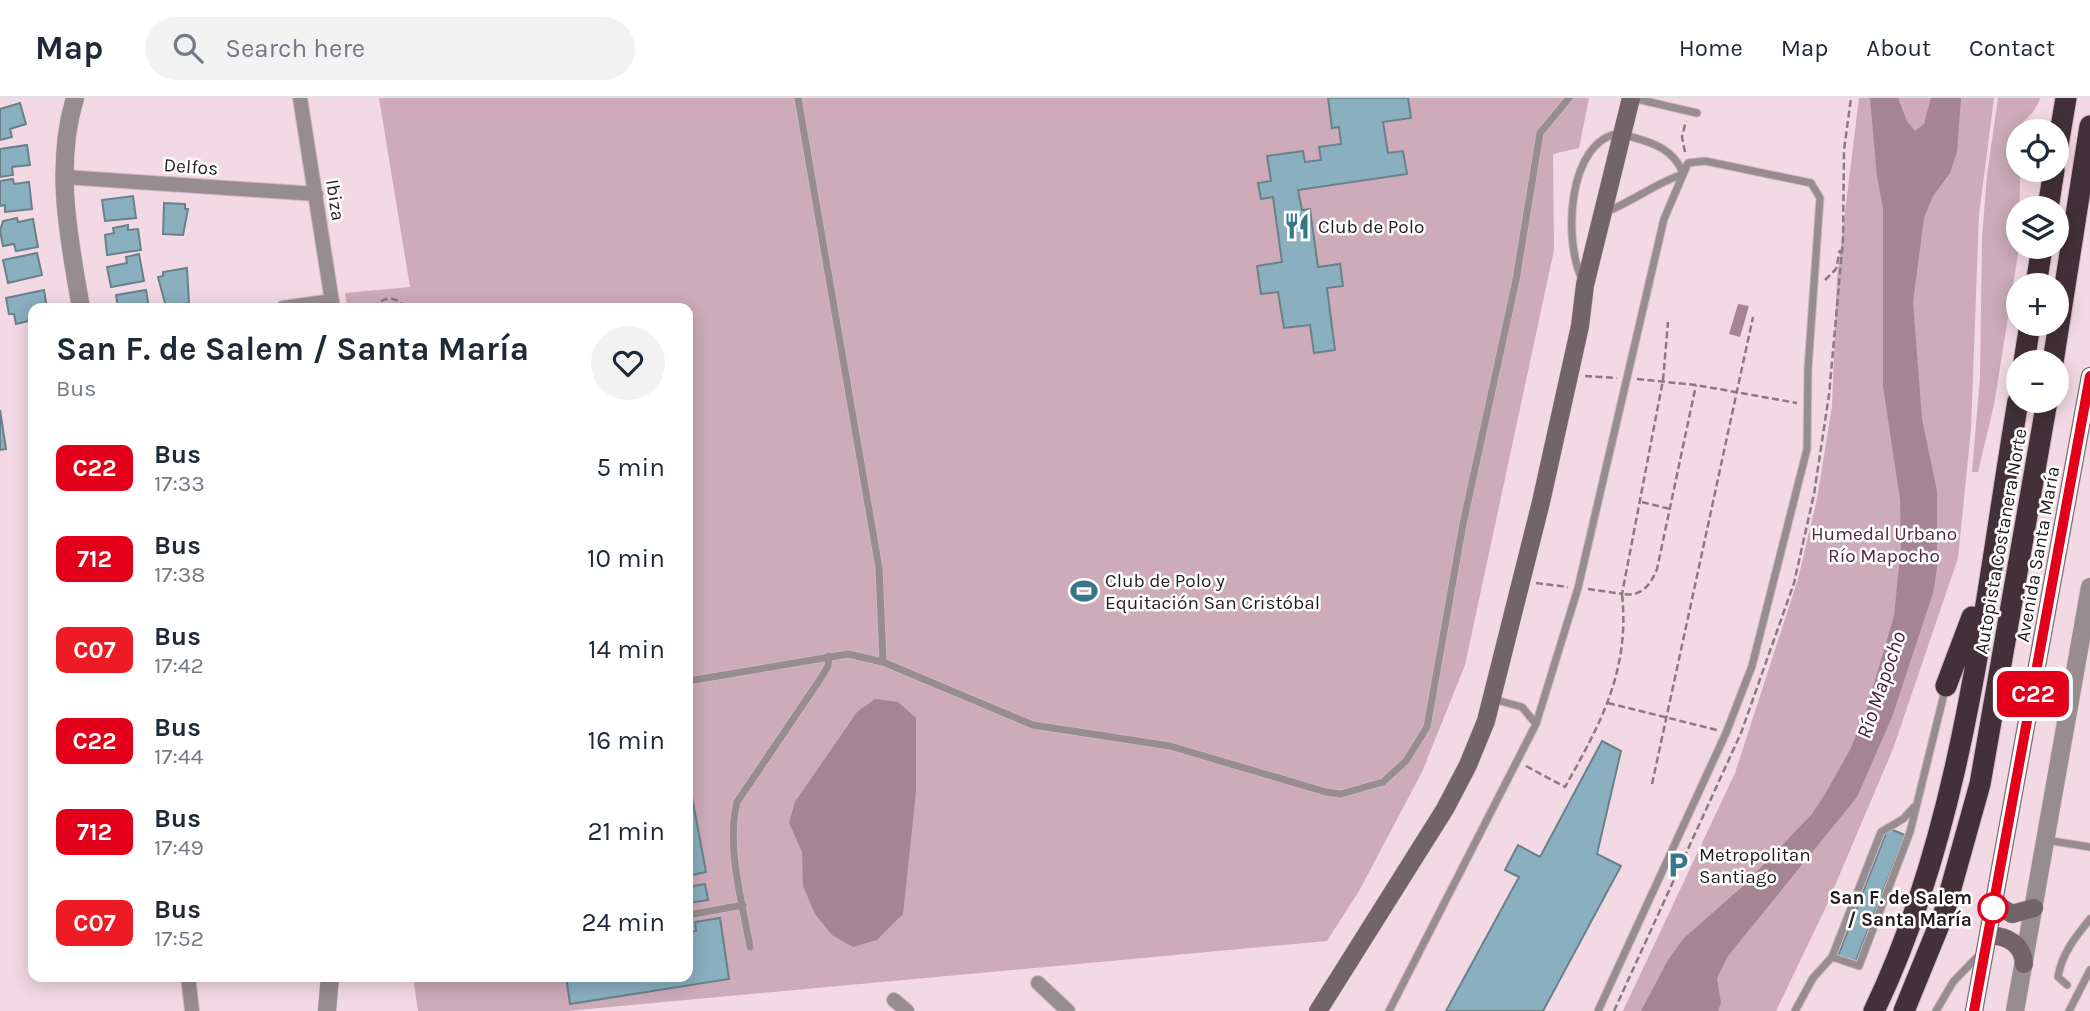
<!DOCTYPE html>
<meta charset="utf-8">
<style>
body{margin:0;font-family:Karla,sans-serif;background:#f2f2f3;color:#1f2937;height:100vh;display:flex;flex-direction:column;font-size:26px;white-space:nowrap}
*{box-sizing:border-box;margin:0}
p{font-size:23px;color:#747a83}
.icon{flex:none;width:38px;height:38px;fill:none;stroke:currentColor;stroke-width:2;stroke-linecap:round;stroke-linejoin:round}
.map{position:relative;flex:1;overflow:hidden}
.sheet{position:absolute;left:28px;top:205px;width:665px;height:679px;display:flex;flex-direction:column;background:#fff;border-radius:14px;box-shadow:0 4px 18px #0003}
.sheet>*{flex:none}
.badge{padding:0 14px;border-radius:10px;font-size:24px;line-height:46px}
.buttons{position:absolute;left:2006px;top:21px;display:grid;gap:14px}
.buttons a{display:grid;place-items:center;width:63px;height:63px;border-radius:50%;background:#fff;box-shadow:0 4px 18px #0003;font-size:35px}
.map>.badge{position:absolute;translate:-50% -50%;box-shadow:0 0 0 4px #fff}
.round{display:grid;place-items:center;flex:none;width:74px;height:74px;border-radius:37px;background:#f2f2f3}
.headline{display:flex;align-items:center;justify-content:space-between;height:119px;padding:0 28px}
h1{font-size:33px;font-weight:700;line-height:52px}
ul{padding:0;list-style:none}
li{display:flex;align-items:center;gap:21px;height:91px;padding:0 28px}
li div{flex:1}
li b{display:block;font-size:26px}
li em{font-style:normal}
li .badge{min-width:77px;font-weight:700;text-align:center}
header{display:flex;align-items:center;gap:42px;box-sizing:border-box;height:98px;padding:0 35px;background:#fff;border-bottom:2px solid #e0e1e3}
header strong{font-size:33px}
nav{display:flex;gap:38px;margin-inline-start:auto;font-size:24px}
.search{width:490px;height:63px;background:#f2f2f3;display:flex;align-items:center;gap:18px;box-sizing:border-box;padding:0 24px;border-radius:38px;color:#747a83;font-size:26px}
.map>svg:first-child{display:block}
.green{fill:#cdabb9}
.water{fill:#a68593}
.building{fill:#8aafbe;stroke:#69818a;stroke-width:2}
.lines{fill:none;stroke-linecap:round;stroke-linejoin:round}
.service-casing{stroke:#ceb7c0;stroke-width:9}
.minor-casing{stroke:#ceb7c0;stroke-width:16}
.tertiary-casing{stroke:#ceb7c0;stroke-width:19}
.secondary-casing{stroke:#ceb7c0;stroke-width:19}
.motorway-casing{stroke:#ceb7c0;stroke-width:23}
.path{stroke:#8b7980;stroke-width:2.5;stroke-dasharray:7 3.5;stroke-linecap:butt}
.service{stroke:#978c90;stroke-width:7}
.minor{stroke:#978c90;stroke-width:14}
.tertiary{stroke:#978c90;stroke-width:18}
.secondary{stroke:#73646a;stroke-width:18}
.motorway{stroke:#433038;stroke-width:21}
.line-casing{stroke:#fff;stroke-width:16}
.line{stroke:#e2001a;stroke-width:10}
.stop-dot{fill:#fff;stroke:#e2001a;stroke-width:3.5}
.labels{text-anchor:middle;stroke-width:5;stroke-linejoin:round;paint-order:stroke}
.street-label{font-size:19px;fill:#241b1e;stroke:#fff}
.poi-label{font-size:19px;fill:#241b1e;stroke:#fff;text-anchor:start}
.park-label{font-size:19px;fill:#54253c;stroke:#fff}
.stop-label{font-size:19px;font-weight:bold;fill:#241b1e;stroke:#fff;text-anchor:end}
.water-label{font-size:21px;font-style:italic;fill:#4f2138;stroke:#fff}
</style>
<header>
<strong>Map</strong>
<div class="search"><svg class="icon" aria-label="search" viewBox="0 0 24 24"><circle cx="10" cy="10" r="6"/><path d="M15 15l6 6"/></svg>Search here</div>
<nav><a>Home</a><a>Map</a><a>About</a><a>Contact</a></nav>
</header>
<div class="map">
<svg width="2090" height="913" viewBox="0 0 2090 913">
<rect width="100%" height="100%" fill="#f3d9e4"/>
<path class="green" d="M379,0H1589L1579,50L1553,56L1554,152L1465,567L1422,674L1359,793L1327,843L567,913H418L413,879L688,878V210H347L345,195L410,189Z
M1859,0H1994L1979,117L1971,331L1958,460L1893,651L1825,811L1776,913H1623L1735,675L1798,481L1817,401L1832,308L1837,180Z
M1998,0H2040C2035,17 2022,22 2018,32C2014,43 2018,60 2018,72H2020L2019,150L1994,307L1978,374H1972L1980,279L1982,140L1987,77Z"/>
<path class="water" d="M1870,0H1898L1907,23L1915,33L1924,26L1931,0H1961L1957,54L1950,75L1933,98L1924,120L1913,204L1922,321L1937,393V470L1933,495L1892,619L1857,699L1728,858L1717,880L1721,905L1718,913H1641L1668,862L1684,840L1742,789L1812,716L1825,696L1850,652L1865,616L1894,518L1901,449L1900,401L1883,288V110L1877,79Z
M1738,206L1749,208L1740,239L1729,236Z
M875,601L898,604L916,620V694L903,816L877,842L853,849L832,837L815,816L803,788L802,754L789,725L795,704L857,614Z"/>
<path class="building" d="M1328,0H1408L1411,20L1383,24L1388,55L1403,53L1407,76L1298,92L1302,112L1310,111L1318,169L1340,166L1343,188L1327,190L1335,252L1314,255L1310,227L1284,230L1278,194L1261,196L1257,168L1282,164L1273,99L1261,101L1258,85L1271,83L1267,58L1303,53L1305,64L1321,62L1319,49L1341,46L1339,29L1332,30Z
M20,5L26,26L10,31L12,39L0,42V11Z
M27,47L30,67L12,69L13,77L0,79V51Z
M13,81L14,86L29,84L32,111L5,114V107L0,108V83Z
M133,98L136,120L105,123L102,102Z
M164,105L185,106V111H188L183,137L163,136Z
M17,120L18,124L33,121L38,149L16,153L14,146L3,148L0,133L3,123Z
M128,127V132L138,131L141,152L107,157L105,137L114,135L113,130Z
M37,155L42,177L8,185L3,162Z
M139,156L144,183L111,189L107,169L127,165L126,159Z
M187,170L189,205L166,209L158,179L163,178V174Z
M44,192L47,210H33V222L16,226L14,216H9L6,200Z
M146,192L149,210H118L116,197Z
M0,312L6,351L0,352Z
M1602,643L1621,653L1597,756L1621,768L1543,913H1446L1519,779L1505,772L1518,747L1540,759Z
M688,678L706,774L692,777L688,752Z
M1888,730L1905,737L1855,865L1838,858Z
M705,786L708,802L688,805V789Z
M720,820L729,881L570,906L566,878H688V834L696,833L695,824Z"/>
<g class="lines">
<g class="service-casing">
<path id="service" d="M798,0L879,470L883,564
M1641,2L1697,15
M1632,39C1654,45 1674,52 1683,75
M1613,111C1637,100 1659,84 1683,76
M1583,183C1563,146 1566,40 1622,35
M688,583L848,556L883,564L1033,627L1170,648L1326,694L1341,696L1383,684L1406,663L1427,629L1463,426L1516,182L1540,35L1569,0
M1493,601L1522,609L1536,626
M2046,742L2090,749
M688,817L743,807
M750,849C742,802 726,750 737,704L821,580L828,568L829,558
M1832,859L1859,868L1910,734L1945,592
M2067,887L2058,879C2061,857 2076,838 2090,821
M1389,913L1536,626L1578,490L1664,121L1688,65L1705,63L1811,85L1820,100L1808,271L1807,351L1752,568L1726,635L1598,913
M1795,913L1813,880L1832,859L1881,734L1903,721L1914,709
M1936,913L1953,884L1980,856
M2069,913L2090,872"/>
</g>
<g class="minor-casing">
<path id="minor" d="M300,0L333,210
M64,79L316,96
M283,210L332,203
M188,878L192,913
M1038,885L1068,913
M894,902L907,913"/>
</g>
<g class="tertiary-casing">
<path id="tertiary" d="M75,0C54,69 69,141 81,210
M327,913L330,878
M2015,913L2090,489"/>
</g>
<g class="secondary-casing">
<path id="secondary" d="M1994,805L2012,816L2034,810
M1989,837C2007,838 2023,846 2024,866
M1318,913L1445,711L1468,667L1486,623L1541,404L1580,228L1585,187L1631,0
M1974,913L2090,278"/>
</g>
<g class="motorway-casing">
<path id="motorway" d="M2056,59L2066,0
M2048,110L2054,72
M2036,187L2042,149
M2024,264L2030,226
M2053,264L2090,28
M1946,588L1972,519
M1874,913C1964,726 1984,505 2018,303
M1904,913L1944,815L1980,686L2047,303"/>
</g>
<path class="path" d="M1685,54L1682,39L1686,23
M1825,182L1836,171L1840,152
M373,210C384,198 395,197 406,210
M1585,278L1617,280
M1637,281L1696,287L1797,305
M1642,404L1670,411
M1536,485L1568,489
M1588,491L1622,496L1663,282L1668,224
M1608,605L1717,632
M1526,668L1565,689C1601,625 1630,572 1622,496C1641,499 1650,488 1657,471L1696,287
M1652,686L1753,219
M1614,913L1741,635L1794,485L1814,396L1829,297L1843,142L1844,52L1851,0"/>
<use href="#service" class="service"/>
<use href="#minor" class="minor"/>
<use href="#tertiary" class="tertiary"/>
<use href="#secondary" class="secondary"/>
<use href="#motorway" class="motorway"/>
</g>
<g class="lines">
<g class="line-casing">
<path id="line" d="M1974,913L2090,278"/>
</g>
<use href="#line" class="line"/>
</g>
<defs>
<g id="restaurant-bare" transform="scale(2.1)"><path d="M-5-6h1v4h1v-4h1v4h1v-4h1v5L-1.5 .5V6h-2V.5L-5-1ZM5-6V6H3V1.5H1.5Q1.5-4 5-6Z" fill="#38768c" stroke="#fff" stroke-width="2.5" paint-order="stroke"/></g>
<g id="stadium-bare" transform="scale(2.1)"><path d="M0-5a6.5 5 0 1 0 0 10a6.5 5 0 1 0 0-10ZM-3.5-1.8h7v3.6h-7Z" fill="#38768c" stroke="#fff" stroke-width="2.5" paint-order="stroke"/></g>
<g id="parking-bare" transform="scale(2.1)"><path d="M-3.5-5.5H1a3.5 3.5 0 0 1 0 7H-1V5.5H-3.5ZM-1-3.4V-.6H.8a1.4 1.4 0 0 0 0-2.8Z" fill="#38768c" stroke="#fff" stroke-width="2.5" paint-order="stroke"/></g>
</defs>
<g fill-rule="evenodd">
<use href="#restaurant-bare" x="1297" y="128"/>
<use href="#stadium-bare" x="1084" y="493"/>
<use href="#parking-bare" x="1678" y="767"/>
</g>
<circle class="stop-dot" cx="1993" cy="810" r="14"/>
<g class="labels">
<g class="street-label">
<text transform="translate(191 68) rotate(4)" y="7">Delfos</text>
<text transform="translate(336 102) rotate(81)" y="7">Ibiza</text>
<text transform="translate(2000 443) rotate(-80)" y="7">Autopista Costanera Norte</text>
<text transform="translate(2037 456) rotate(-80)" y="7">Avenida Santa María</text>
</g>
<g class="poi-label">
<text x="1318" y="135">Club de Polo</text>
<text x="1105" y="489">Club de Polo y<tspan x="1105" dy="22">Equitación San Cristóbal</tspan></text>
<text x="1699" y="763">Metropolitan<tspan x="1699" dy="22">Santiago</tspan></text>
</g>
<g class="park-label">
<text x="1884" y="442">Humedal Urbano<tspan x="1884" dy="22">Río Mapocho</tspan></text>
</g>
<g class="stop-label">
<text x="1972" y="806">San F. de Salem<tspan x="1972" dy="22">/ Santa María</tspan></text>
</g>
<g class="water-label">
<text transform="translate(1881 587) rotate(-71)" y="7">Río Mapocho</text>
</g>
</g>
</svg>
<div class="buttons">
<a><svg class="icon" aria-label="locate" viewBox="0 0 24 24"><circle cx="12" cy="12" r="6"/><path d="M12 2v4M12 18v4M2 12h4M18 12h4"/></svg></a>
<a><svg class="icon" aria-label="layers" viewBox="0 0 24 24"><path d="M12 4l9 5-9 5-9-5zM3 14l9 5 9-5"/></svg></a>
<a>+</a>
<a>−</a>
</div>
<b class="badge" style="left:2033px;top:596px;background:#e2001a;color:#fff">C22</b>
<section class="sheet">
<div class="headline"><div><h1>San F. de Salem / Santa María</h1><p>Bus</p></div><a class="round"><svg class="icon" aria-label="heart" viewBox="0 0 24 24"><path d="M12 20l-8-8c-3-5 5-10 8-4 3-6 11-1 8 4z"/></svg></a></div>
<ul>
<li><span class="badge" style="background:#e2001a;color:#fff">C22</span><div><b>Bus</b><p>17:33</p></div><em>5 min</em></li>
<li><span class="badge" style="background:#e2001a;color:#fff">712</span><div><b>Bus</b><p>17:38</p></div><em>10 min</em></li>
<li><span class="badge" style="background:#ed1c24;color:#fff">C07</span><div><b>Bus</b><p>17:42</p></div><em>14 min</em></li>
<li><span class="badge" style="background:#e2001a;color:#fff">C22</span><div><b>Bus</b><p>17:44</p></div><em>16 min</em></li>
<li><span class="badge" style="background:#e2001a;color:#fff">712</span><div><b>Bus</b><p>17:49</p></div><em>21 min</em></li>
<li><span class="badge" style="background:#ed1c24;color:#fff">C07</span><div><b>Bus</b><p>17:52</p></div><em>24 min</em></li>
</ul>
</section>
</div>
